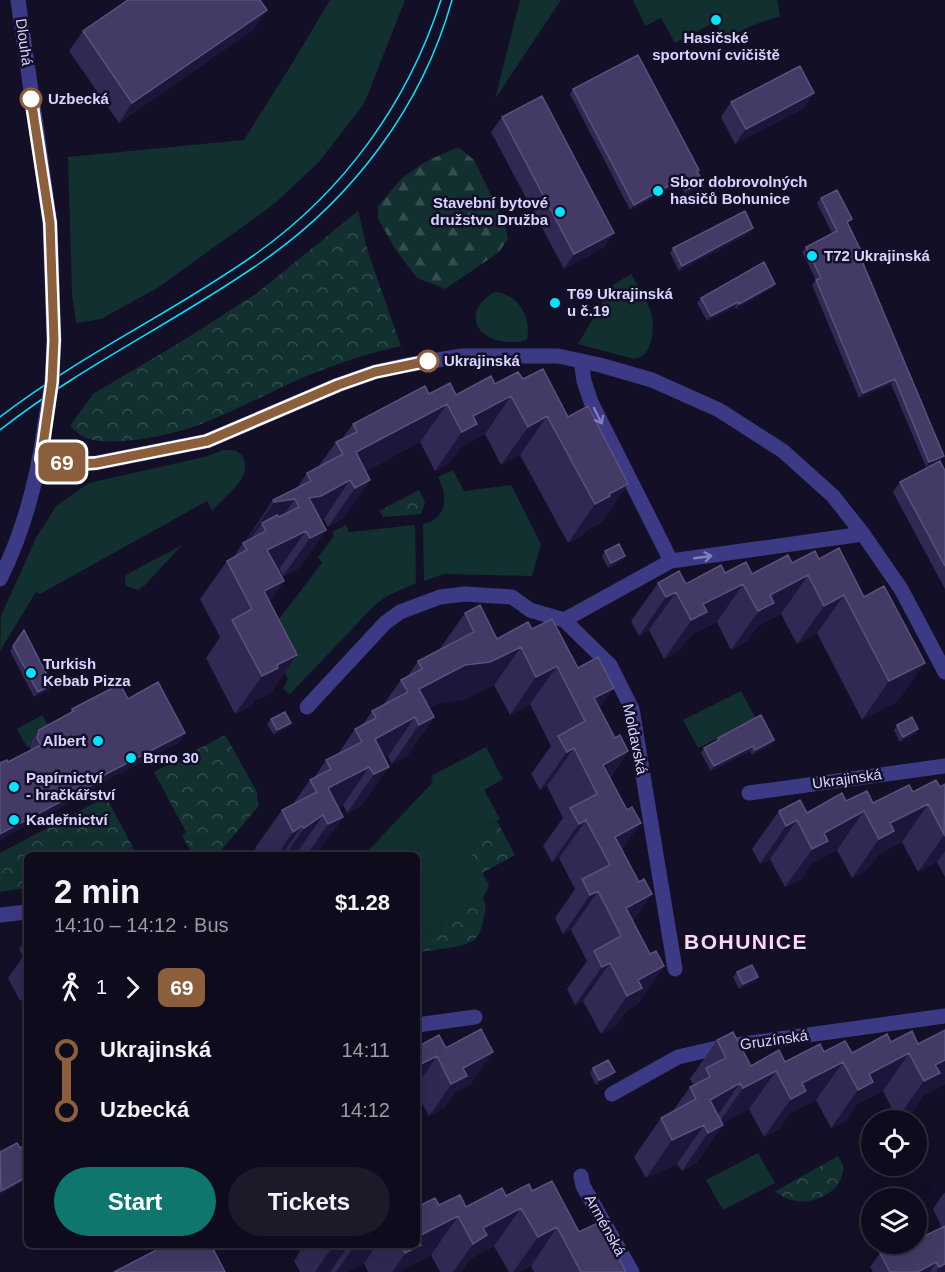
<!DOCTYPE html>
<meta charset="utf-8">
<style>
body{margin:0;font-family:Helvetica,sans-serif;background:#1c1929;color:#f1f3f6;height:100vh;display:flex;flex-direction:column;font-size:22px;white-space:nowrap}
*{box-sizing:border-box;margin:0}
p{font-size:20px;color:#9b9ba3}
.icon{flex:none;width:33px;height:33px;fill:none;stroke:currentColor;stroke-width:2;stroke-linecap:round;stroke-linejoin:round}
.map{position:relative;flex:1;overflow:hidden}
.panel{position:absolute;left:24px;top:852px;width:396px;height:396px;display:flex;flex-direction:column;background:#0e0b1c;border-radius:9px;box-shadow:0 6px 24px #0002,0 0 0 2px #2e2b3b}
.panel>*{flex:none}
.badge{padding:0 12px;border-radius:9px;font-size:21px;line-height:39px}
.fabs{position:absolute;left:861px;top:1110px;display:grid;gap:12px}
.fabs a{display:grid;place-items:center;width:66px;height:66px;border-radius:50%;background:#0e0b1c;box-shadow:0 6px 24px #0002,0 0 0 2px #2e2b3b;font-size:30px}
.map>.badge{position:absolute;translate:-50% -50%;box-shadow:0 0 0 3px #fff}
.legs{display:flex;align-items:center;gap:9px;height:66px;padding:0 30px;font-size:20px}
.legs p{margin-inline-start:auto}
.headline{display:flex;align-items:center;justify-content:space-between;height:102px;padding:0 30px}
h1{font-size:33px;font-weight:700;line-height:45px}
.cta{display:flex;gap:12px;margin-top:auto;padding:12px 30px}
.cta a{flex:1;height:69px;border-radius:36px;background:#0f766e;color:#fff;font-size:24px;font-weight:700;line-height:69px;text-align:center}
.cta a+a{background:#1c1929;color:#f1f3f6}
ul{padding:0 30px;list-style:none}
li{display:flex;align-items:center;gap:21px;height:60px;font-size:22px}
li i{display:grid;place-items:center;width:9px;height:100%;margin:0 8px;background:currentColor}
li i::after{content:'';width:15px;height:15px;margin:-8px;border:4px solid;border-radius:50%;background:#0e0b1c}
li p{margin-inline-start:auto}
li:first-child i{background:linear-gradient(#0000 50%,currentColor 0)}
li:last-child i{background:linear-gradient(currentColor 50%,#0000 0)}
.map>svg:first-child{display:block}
.grass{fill:#12302f}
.forest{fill:url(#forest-firs)}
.park{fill:url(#park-crowns)}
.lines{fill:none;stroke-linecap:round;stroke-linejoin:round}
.minor{stroke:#3d3a85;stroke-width:15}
.tram{stroke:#00e5ff;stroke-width:1.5}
.minor-bridge{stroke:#3d3a85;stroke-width:15}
.wall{fill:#312854}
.shaded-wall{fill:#1d163a}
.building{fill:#433a66;stroke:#5a527e;stroke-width:1.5}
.oneway{stroke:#837fbc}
.line-1-casing{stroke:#fff;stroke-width:14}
.line-1{stroke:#8b5e3c;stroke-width:9}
.poi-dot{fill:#00e5ff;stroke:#130f26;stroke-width:2}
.stop-1-dot{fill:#fff;stroke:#8b5e3c;stroke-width:3}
.labels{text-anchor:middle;stroke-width:5;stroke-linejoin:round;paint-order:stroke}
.poi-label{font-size:15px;font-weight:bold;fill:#d9d4ff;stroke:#130f26;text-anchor:start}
.street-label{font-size:15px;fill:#d9d4ff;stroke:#130f26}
.stop-label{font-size:15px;font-weight:bold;fill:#d9d4ff;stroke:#130f26;text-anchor:start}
.district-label{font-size:21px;font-weight:bold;letter-spacing:1.5px;fill:#ffd6f0;stroke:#130f26}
</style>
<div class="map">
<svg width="945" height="1272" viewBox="0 0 945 1272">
<defs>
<pattern id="forest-firs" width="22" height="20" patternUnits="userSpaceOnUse" patternTransform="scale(1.5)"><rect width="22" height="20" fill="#12302f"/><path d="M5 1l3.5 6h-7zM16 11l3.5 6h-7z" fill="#344d4e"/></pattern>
<pattern id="park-crowns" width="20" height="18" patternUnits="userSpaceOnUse" patternTransform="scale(1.5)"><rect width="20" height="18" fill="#12302f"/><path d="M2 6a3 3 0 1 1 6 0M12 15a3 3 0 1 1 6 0" fill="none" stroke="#344d4e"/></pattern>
</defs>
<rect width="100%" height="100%" fill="#130f26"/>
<path class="grass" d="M330,0H405L364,104L318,163L274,204L159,287L101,319L76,323L72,294L68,157L244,140L295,59Z
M520,0H561L495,99Z
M633,0H777L780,16L751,26L725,39L715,22L675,43L661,18L645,26Z
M631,274C638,286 647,299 651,312C655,327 653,358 634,359L578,344L612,286Z
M495,292C518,294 532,317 527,339C521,343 516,342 509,342C474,341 462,310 495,292Z
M223,450C232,450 239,449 243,458C254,477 223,498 212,511L207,501L40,594L36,592L0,651L1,616L36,538L56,506L89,483L208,456Z
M453,470L464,491L511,485L541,544L532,576L444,574L424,581L423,524C448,518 448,497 438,477Z
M346,525L349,532L415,525L416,583L387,596L375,605L290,694L283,689L288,679L266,636L322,563L318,557L334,536L332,532Z
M182,545L145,585L138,590L126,586L125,576L131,572Z
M741,691L756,719L698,748L683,720Z
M42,715L51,730L32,740L30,747H27L17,729Z
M486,747L503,779L484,790L500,819L464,839L489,885L483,899L417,934V855H364L433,782L431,776Z
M758,1153L775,1183L723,1210L706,1180Z"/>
<path class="forest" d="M458,147L474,160L504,222L508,239L498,253L445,289L417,278L395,249L378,218V206L402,178L425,162Z"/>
<path class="park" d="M358,211L368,252L401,346C369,353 339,363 309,375C273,390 238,410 201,424C177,434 118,446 93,440C83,438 77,433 70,426L93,394L179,343L257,293Z
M419,490L425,502L421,514L383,517L379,511Z
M225,735L257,792L258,807L217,855H193L182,836L186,832L154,772Z
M106,797L137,855H27V888L0,892V853Z
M497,821L515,855L482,873L464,839Z
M483,899L486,906C484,915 483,930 476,938C468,948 431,950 417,952V934Z
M838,1156C840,1160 844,1165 843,1169C843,1192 812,1206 792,1200C786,1199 780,1194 774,1192Z"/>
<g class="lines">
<path class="minor" d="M18,0L50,223L54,340
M581,361L584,381L591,402L671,561L863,534
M41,459L78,464L96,463L207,441L338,385L375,372L407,365L462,356H558L600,365L652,380L719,410L783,451L833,496L863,534L901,589L945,672
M0,579C24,531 38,477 45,424
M564,620L671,561
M307,707L385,623L400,612L440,597L465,594L512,597L530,610L564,620L610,665L632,709L675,969
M749,793L945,766
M0,915L27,912
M417,1025L475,1017
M612,1094L678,1057L721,1047L945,1016
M581,1176L583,1186L632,1272"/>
<path class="tram" d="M0,417C80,355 174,312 257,253C345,190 408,102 441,0
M0,430C81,366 176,322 260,263C352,200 422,107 452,0"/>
<path class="minor-bridge" d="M45,424L52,382L54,340"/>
</g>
<path class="wall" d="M254,29L119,123L69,51L83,31Z
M573,89L698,172L703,182L699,187L685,194L680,183L630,210L570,94Z
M814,93L804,108L735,144L721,117L731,102Z
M502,117L614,233L604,247L564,269L491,132Z
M821,198L848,224L863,262L944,456L940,461L945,471V589L893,492L900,482L933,464L926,467L891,384L859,398L812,285L816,280L802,252L806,247L832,233L817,203Z
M750,233L679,271L670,253L673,248Z
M775,284L772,288L736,309L735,307L707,321L697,303L701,298Z
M523,379L568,417L628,484L602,522L587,530L583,535L568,543L520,455L501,465L485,434L461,447L450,462L435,471L420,442L366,471L370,480L343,518L328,527L324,519L321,520L326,530L299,568L283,576L279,569L278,570L284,581L269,602L297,655L270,694L254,701L251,706L235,714L206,658L220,637L200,599L227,561L233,558L243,543L249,540H247V539L273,500L297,488L307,473L318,467L336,442L341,440L353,424L429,394L456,395L495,384Z
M839,548L898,701L862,720L817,633L797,644L781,614L758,626L747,641L731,650L717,622L691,635L680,650L664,659L649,630L639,636L631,621L658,583L686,584L725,573L752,574L792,563L819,559Z
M605,551L625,556L622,561L608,568L602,556Z
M465,613L497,639L532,629L599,708L615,738L628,751L610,778L633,921L650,954L664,966L637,1005L627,1010L616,1026L601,1034L583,1001L575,1005L567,989L587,961L571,930L563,934L555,918L575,889L559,858L552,862L543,846L563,818L547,786L540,790L531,774L551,746L530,704L510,715L494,685L463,700L439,703L429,708L434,717L407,756L392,764L388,756L384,758L362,805L347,813L343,805L338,808L343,817L316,855H297L296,854L294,855H258L255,848L282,810L293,804L310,780L314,778L326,760L338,754L355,729L362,726L372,711L383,705L401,680L407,677L418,661L439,650Z
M24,630L52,685L49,690L34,697L10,651Z
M128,699L185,733L178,743L99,784L83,796L8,762L31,750L30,747L32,740L39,730L69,714L72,709Z
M271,719L291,723L287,728L274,735L267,724Z
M897,725L915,734L900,742L894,730Z
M718,738L770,745L752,755L750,751L711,771L701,753L704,748L715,742Z
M945,784V877L937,862L918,872L902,842L879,854L867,870L852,878L837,850L812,863L801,879L785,887L770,859L760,864L752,849L779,811L807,813L846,801L873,803L913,792L940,787Z
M27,938V998L20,1001L8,978L23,957L19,949Z
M737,972L758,977L755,981L739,989L733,977Z
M945,1030V1084L924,1095L913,1111L897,1119L883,1091L857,1104L846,1121L831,1128L816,1100L790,1113L779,1129L764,1137L749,1109L722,1123L723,1125L696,1163L682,1171L677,1164L646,1178L634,1157L661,1118L672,1112L690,1087L694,1085L690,1079L717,1040L751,1066L785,1062L824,1052L852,1053L891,1042L918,1044Z
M417,1043L419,1046L446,1048L471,1084L455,1092L444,1108L429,1116L417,1094Z
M593,1068L615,1072L611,1077L596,1085L590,1073Z
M532,1191L626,1272H534L531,1266L518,1272H509L494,1246L470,1259L461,1272H440L431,1255L404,1269L402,1272H368L364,1263L347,1272H300L294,1261L304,1245H417L439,1205L466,1207L506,1196Z
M945,1193V1272H873L870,1267L880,1253L916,1244L942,1228L933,1209L943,1194Z"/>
<path class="shaded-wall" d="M267,10L254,29L119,123L132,103Z
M814,93L804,108L735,144L746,129Z
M683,178L680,183L630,210L634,205Z
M703,182L699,187L685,194L689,189Z
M753,228L750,233L679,271L682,266Z
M614,233L604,247L564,269L574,254Z
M775,284L772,288L736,309L739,304Z
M738,302L735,307L707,321L711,316Z
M895,379L891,384L859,398L863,393Z
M511,396L485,434L461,447L450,462L435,471L473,416Z
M447,404L420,442L329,490L356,452Z
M547,416L520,455L501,465L528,427Z
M944,456L940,461L926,467L929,462Z
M350,480L324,519L294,534L309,498Z
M370,480L343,518L328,527L355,488Z
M628,484L602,522L587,530L583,535L568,543L595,504L609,494Z
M295,499L268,538L266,531L262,523L250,540H247L274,502Z
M326,530L299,568L283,576L310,538Z
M306,531L279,569L241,589L267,550Z
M625,556L622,561L608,568L611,563Z
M808,575L781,614L758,626L747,641L731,650L770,595Z
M284,581L257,619L252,609L264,591Z
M743,584L717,622L691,635L680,650L664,659L703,604Z
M676,592L649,630L639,636L666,597Z
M844,595L817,633L797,644L824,606Z
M521,647L494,685L463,700L439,703L393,728L419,689L465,665Z
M297,655L270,694L254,701L251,706L235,714L262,676L277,665Z
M925,663L898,701L862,720L889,681Z
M557,666L530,704L510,715L536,677Z
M52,685L49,690L34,697L38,692Z
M614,688L587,726L585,721L594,698Z
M415,717L388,756L348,777L375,739Z
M434,717L407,756L392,764L419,725Z
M291,723L287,728L274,735L277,730Z
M918,729L915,734L900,742L903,737Z
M185,733L178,743L99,784L83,796L0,840V834L106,774Z
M774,740L770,745L752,755L755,750Z
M753,746L750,751L711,771L714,766Z
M574,748L547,786L540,790L567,752Z
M628,751L601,790L603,765Z
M369,767L343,805L301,827L328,788Z
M389,767L362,805L347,813L374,774Z
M928,804L902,842L879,854L867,870L852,878L890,823Z
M864,811L837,850L812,863L801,879L785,887L824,833Z
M323,815L296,854L294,855H285L304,828Z
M343,817L316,855H307L328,824Z
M586,820L559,858L552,862L579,824Z
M797,820L770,859L760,864L786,826Z
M641,823L614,861L615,837Z
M302,826L282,855H277L293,832Z
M945,834V851L937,862L918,872Z
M598,891L571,930L563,934L590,895Z
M652,894L625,933L626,908Z
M610,963L583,1001L575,1005L602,967Z
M664,966L637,1005L627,1010L616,1026L601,1034L638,980Z
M758,977L755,981L739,989L743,984Z
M27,992V998L20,1001Z
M493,1052L471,1084L455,1092L444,1108L429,1116L463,1068Z
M909,1053L883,1091L857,1104L846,1121L831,1128L869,1074Z
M437,1056L417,1085V1066Z
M945,1060V1084L924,1095L913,1111L897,1119L935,1065Z
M843,1062L816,1100L790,1113L779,1129L764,1137L802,1083Z
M776,1071L749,1109L716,1127L743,1088Z
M615,1072L611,1077L596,1085L599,1080Z
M740,1083L713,1122L704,1125L677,1164L646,1178L672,1140L710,1100Z
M723,1125L696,1163L682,1171L708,1133Z
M27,1177V1180L0,1195L1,1191Z
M521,1208L494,1246L470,1259L461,1272H453L473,1244L483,1228Z
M458,1216L431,1255L404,1269L402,1272H392L417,1237Z
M557,1227L531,1266L518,1272H513L538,1237Z
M336,1245H349L330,1272H315L333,1246Z
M355,1245H377L364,1263L347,1272H336Z
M936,1262L930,1272H918Z
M945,1264V1272H936L939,1267Z"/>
<path class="building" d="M128,0H260L267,10L132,103L83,31Z
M638,55L699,170L697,171L703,182L689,189L683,178L634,205L573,89Z
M800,66L814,93L746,129L731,102Z
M542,96L614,233L574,254L502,117Z
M837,190L852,219L847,222L865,259L862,261L944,456L929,462L895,379L863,393L816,280L821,278L806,247L837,231L821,198Z
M745,211L753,228L682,266L673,248Z
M764,262L775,284L739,304L738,302L711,316L701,298Z
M543,369L568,417L588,406L628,484L609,494L610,496L595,504L547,416L528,427L511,396L473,416L477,424L462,432L447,404L356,452L370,480L355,488L350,480L321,496L309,498L326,530L310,538L306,531L267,550L284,581L264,591L297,655L277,665L278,668L262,676L232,620L252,609L227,561L247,550L243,543L266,531L262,523L277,515L279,517L299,507L295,499L274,502L273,500L311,481L307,473L343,454L336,442L357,432L353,424L425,386L429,394L450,383L456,395L491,376L495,384L518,372L523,379Z
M940,461L945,471V566L900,482Z
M619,544L625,556L611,563L605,551Z
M839,548L864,597L884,586L925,663L889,681L844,595L824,606L808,575L770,595L774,603L758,611L743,584L703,604L707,612L691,620L676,592L666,597L658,583L679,571L686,584L721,565L725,573L746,562L752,574L788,555L792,563L815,551L819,559Z
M480,605L497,639L528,622L532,629L552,619L578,668L598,657L614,688L594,698L615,738L620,735L628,751L603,765L627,810L632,807L641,823L615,837L639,882L644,879L652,894L626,908L650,954L656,951L664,966L638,980L642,988L627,996L610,963L602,967L594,951L621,936L598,891L590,895L582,879L610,865L586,820L579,824L570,808L597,794L574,748L567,752L558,736L585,721L557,666L536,677L521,647L490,662L465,665L419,689L434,717L419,725L415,717L375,739L389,767L374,774L369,767L328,788L343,817L328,824L323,815L304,828L302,826L293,832L282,810L317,792L310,780L331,769L326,760L362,742L355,729L376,718L372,711L408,692L401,680L422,669L418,661L474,632L465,613Z
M24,630L52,685L38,692L13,646Z
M158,682L185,733L106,774L90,786L0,834V763L7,760L8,762L41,745L37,738L39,730L74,711L72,709L120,684L128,699Z
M285,712L291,723L277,730L271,719Z
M761,715L774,740L755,750L753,746L714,766L704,748L719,740L718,738Z
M912,717L918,729L903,737L897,725Z
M936,780L940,787L945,784L944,834L928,804L890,823L894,831L879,839L864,811L824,833L828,841L812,849L797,820L786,826L779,811L800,800L807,813L842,793L846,801L867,791L873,803L909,785L913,792Z
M752,965L758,977L743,984L737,972Z
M481,1029L493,1052L463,1068L467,1076L451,1084L437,1056L417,1066V1043L419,1046L439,1035L446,1048Z
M945,1030V1060L935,1065L940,1073L924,1081L909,1053L869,1074L873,1082L858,1090L843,1062L802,1083L806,1091L791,1099L776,1071L743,1088L740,1083L710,1100L723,1125L708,1133L704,1125L672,1140L661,1118L696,1099L690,1087L710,1077L706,1068L726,1058L717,1040L733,1032L751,1066L779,1050L785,1062L820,1044L824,1052L845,1041L852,1053L887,1034L891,1042L912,1031L918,1044Z
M608,1060L615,1072L599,1080L593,1068Z
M17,1143L20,1148L27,1144V1177L1,1191L0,1152Z
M552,1181L579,1232L600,1222L626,1272H581L557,1227L538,1237L521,1208L483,1228L487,1235L473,1244L458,1216L417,1237V1207L435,1198L439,1205L460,1195L466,1207L502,1188L506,1196L529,1184L532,1191Z
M945,1226V1264L939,1267L936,1262L918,1272H890L880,1253L898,1244H916V1240Z
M417,1238L421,1245L405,1253L401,1245H417Z
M172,1245H211L225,1272H114L164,1246L165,1249Z"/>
<defs><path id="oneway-shaft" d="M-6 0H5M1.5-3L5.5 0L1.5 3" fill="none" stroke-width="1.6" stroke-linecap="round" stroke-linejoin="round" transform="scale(1.5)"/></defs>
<g class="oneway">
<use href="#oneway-shaft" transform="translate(598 416) rotate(63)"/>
<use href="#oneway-shaft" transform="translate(703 557) rotate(-8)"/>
</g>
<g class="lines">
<g class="line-1-casing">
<path id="line-1" d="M31,99L50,223L54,340L52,382L41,459L78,464L96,463L207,441L338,385L375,372L428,361"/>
</g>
<use href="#line-1" class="line-1"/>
</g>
<g class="poi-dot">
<circle cx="716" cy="20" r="6"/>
<circle cx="658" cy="191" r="6"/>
<circle cx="560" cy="212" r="6"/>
<circle cx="812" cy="256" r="6"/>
<circle cx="555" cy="303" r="6"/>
<circle cx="31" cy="673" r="6"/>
<circle cx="98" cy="741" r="6"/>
<circle cx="131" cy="758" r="6"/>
<circle cx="14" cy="787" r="6"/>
<circle cx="14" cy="820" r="6"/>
</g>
<g class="stop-1-dot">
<circle cx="31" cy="99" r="10"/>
<circle cx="428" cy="361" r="10"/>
</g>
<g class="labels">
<g class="poi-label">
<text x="716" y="43" text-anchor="middle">Hasičské<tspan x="716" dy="17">sportovní cvičiště</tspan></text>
<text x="670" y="187">Sbor dobrovolných<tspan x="670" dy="17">hasičů Bohunice</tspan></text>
<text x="548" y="208" text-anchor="end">Stavební bytové<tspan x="548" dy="17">družstvo Družba</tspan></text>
<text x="824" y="261">T72 Ukrajinská</text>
<text x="567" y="299">T69 Ukrajinská<tspan x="567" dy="17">u č.19</tspan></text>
<text x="43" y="669">Turkish<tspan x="43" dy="17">Kebab Pizza</tspan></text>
<text x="86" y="746" text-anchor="end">Albert</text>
<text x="143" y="763">Brno 30</text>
<text x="26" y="783">Papírnictví<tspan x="26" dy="17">- hračkářství</tspan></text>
<text x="26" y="825">Kadeřnictví</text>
</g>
<g class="street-label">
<text transform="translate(24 42) rotate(82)" y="5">Dlouhá</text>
<text transform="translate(635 739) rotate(78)" y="5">Moldavská</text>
<text transform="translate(847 779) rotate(-8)" y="5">Ukrajinská</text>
<text transform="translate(774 1040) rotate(-8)" y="5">Gruzínská</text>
<text transform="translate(605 1225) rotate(61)" y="5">Arménská</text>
</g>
<g class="stop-label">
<text x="48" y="104">Uzbecká</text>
<text x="444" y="366">Ukrajinská</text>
</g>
<g class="district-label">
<text x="746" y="949">BOHUNICE</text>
</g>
</g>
</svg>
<div class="fabs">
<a><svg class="icon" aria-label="locate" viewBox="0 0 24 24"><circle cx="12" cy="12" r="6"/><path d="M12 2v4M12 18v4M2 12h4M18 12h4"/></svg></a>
<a><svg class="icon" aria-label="layers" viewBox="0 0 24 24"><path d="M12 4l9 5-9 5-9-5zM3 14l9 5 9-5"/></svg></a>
</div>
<b class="badge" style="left:62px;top:462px;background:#8b5e3c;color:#fff">69</b>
<section class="panel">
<div class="headline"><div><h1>2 min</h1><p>14:10 – 14:12 · Bus</p></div><b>$1.28</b></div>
<div class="legs"><svg class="icon" aria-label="walk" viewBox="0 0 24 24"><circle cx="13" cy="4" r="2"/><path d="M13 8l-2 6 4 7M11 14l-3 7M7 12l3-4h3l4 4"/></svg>1<svg class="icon" aria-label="forward" viewBox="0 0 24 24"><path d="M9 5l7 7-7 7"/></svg><b class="badge" style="background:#8b5e3c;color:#fff">69</b></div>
<ul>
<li><i style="color:#8b5e3c"></i><b>Ukrajinská</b><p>14:11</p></li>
<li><i style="color:#8b5e3c"></i><b>Uzbecká</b><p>14:12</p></li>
</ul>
<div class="cta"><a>Start</a><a>Tickets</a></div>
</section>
</div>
